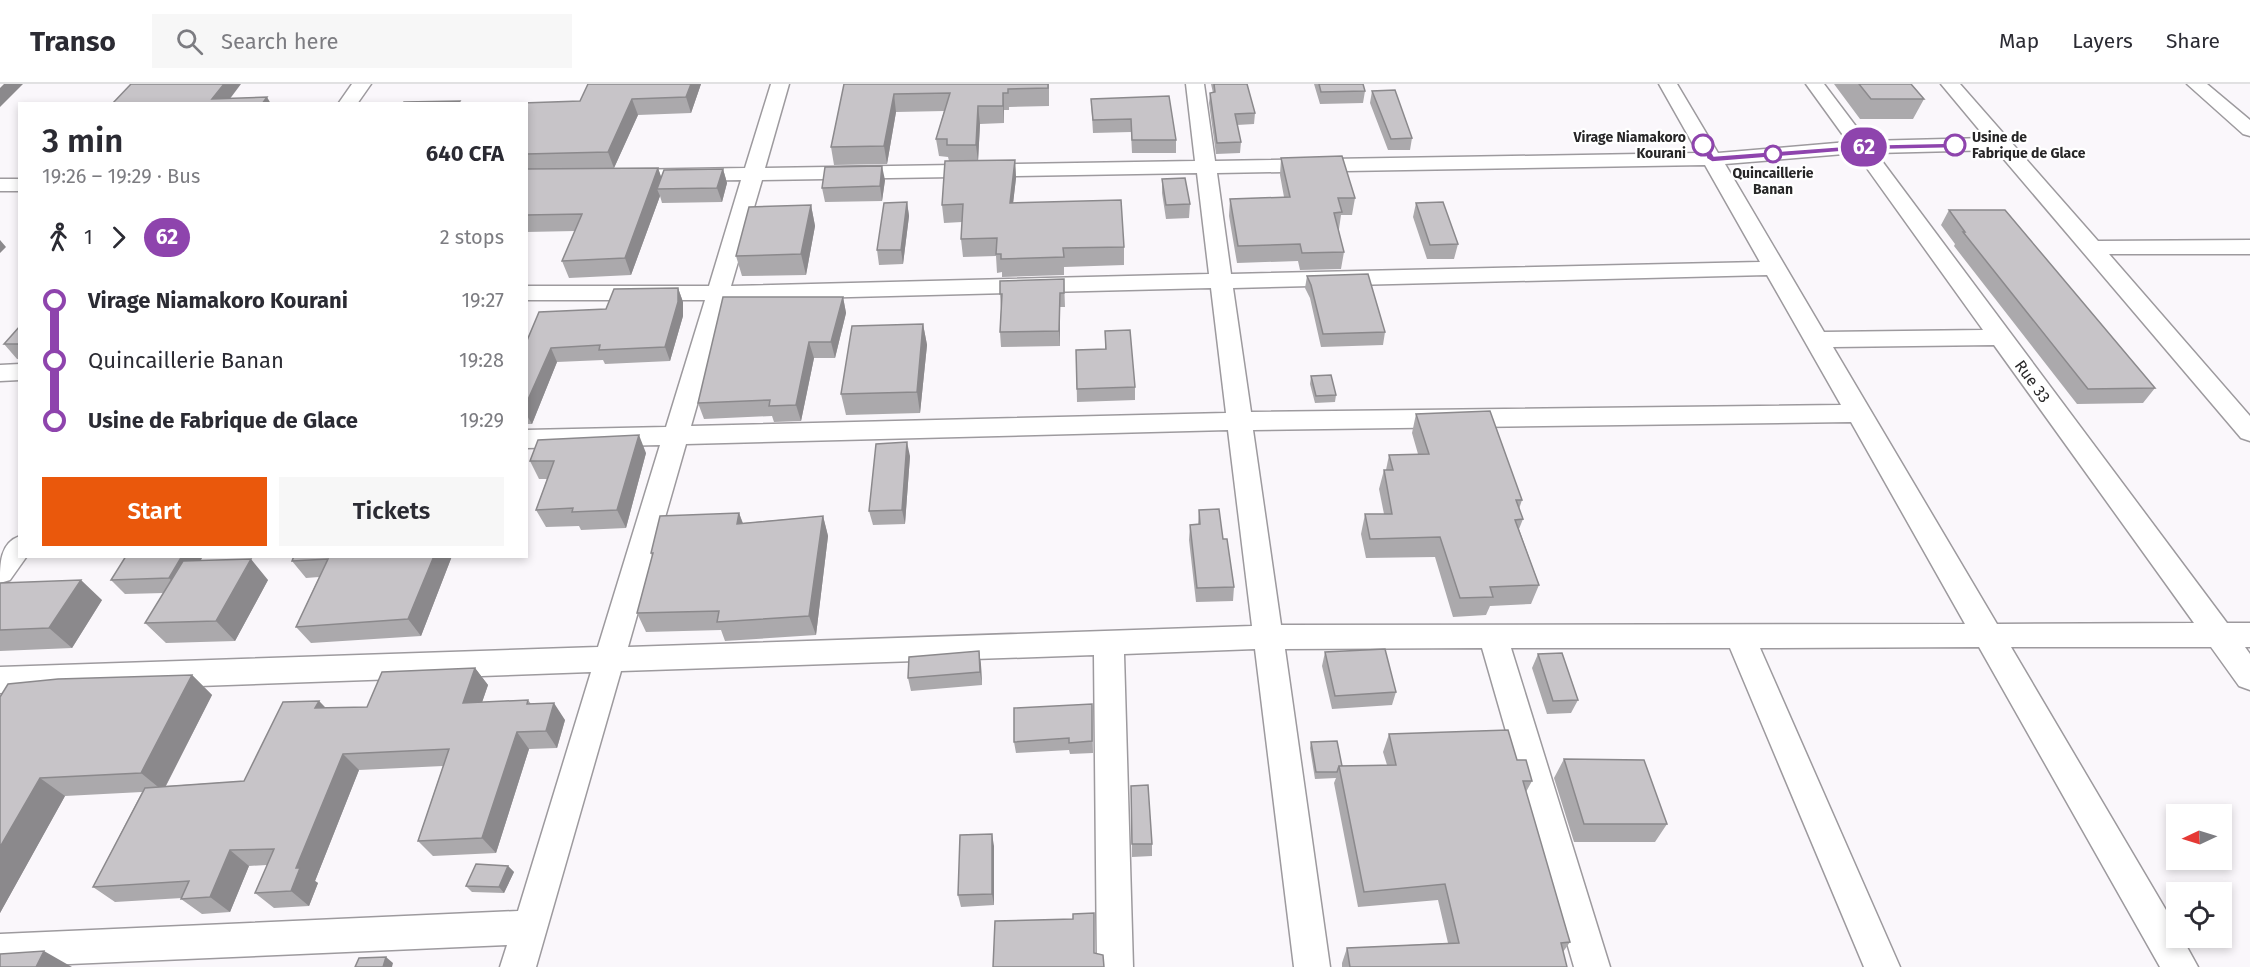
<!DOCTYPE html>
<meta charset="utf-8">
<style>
body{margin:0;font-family:"Fira Sans",sans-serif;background:#f7f7f7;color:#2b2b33;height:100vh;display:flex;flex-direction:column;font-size:22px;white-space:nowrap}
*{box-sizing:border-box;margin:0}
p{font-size:20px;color:#7c7c81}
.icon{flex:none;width:33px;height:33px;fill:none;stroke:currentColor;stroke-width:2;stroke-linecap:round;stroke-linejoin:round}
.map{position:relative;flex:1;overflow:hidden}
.side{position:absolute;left:18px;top:18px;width:510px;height:456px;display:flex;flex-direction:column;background:#fff;border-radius:0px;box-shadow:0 3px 9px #0003}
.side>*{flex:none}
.badge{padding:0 12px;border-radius:20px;font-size:21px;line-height:39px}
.needle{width:39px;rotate:266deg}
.fabs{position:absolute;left:2166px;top:720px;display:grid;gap:12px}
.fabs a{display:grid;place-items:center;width:66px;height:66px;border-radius:0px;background:#fff;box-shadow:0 3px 9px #0003;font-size:30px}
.map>.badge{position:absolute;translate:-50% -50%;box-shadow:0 0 0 3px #fff}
.legs{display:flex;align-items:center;gap:9px;height:66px;padding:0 24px;font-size:20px}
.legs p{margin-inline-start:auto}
.headline{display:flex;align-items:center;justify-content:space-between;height:102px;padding:0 24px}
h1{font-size:33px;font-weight:600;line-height:45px}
.action{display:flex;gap:12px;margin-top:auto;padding:12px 24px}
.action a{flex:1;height:69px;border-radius:0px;background:#ea580c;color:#fff;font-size:24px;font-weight:600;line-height:69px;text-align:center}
.action a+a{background:#f7f7f7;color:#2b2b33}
ul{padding:0 24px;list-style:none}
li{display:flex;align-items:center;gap:21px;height:60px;font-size:22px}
li i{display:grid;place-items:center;width:9px;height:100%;margin:0 8px;background:currentColor}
li i::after{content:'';width:15px;height:15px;margin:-8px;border:4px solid;border-radius:50%;background:#fff}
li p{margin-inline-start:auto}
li:first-child i{background:linear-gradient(#0000 50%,currentColor 0)}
li:last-child i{background:linear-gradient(currentColor 50%,#0000 0)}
header{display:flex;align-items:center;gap:36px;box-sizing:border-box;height:84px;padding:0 30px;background:#fff;border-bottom:2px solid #e1e1e2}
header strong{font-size:28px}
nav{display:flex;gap:33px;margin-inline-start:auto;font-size:21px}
.search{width:420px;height:54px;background:#f7f7f7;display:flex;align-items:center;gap:15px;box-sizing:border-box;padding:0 21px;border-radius:0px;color:#7c7c81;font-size:22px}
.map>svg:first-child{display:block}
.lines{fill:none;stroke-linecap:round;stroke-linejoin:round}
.street-casing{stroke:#9d9a9e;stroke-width:3}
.street{fill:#fff;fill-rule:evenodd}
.wall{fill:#aba9ac}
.shaded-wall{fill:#8b898c}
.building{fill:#c7c4c8;stroke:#8b898c;stroke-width:1.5}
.line-1{fill:#8e44ad;stroke:#fff;stroke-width:1.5}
.stop-1-dot{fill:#fff;stroke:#8e44ad;stroke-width:3}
.labels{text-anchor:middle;stroke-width:4.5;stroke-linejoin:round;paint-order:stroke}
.far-stop-label{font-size:14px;font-weight:bold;fill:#272627;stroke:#fff;text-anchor:end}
.street-label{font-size:16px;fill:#272627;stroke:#fff}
</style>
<header>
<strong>Transo</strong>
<div class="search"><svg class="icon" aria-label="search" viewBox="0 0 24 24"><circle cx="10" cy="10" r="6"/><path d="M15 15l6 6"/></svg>Search here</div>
<nav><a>Map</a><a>Layers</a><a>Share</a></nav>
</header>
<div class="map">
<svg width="2250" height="883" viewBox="0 0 2250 883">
<rect width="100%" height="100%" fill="#faf7fb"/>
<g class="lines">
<g class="street-casing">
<path id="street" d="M352,0H371L357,20H338Z
M771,0H789L765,84L1195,77L1186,0H1204L1215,77L1698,69L1659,0H1677L1718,69L1848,58L1806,0H1824L1867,57L1986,54L1941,0H1960L2098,157L2250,156V170H2109L2250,332V357L2241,354L1996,66L1876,69L2227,539H2250V563H2245L2250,570V606L2239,602L2211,563H2011L2176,843V854H2182L2198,883H2160L1979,563L1760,564L1900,883H1864L1730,564H1511L1610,883H1574L1482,564L1285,565L1330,883H1294L1255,565L1124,570L1133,883H1097L1094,571L621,587L536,883H500L507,861L0,883V850L518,827L591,588L0,609V583L598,563L660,361L526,364V346L666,343L705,216H526V202H709L741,96L624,98L617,96L614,92L617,88L624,86L745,84ZM1856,69L1983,246L1824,248L1725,80ZM1705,81L1760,178L1231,190L1217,89ZM1197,89L1209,190L731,202L762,96ZM1767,191L1841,321L1251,328L1233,204ZM1211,204L1226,329L691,342L727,216ZM1994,261L2194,539L1997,540L1833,263ZM1851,338L1965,540L1281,541L1253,346ZM1228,346L1252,542L628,563L686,360Z
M2187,0H2207L2250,36V52L2243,50Z
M0,95H20V107H0Z
M20,280V296L0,297V281Z
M20,452V472H27L10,496L0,499C0,479 0,459 20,452Z"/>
</g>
<use href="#street" class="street"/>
</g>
<path class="wall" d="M701,0L691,29L638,31L614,84H658L661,93L723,85L727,99L722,118L662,119L660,112L631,191L569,194L562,177L575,147L526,148V20L580,17Z
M844,0H1049V22L1009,23V26H1004V39L980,40L978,77L1015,76L1016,94L1013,119L1124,163V181L1064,183V191L1002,193V188L997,189L996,172L963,173L961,155L962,138L944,139L942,121L949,77L948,73L939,72L936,55L944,27L896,28L887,80L834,81L831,63Z
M1211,0H1247L1255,29L1254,40L1237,41L1241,58L1240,69L1216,70L1209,19L1210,9H1213Z
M1314,0H1363L1365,7L1363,19L1320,20Z
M1834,0H1911L1924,15L1913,35H1860Z
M1372,7L1412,54L1410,66H1388L1370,19Z
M1091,15L1176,56V69H1132L1131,48L1093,49Z
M1281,74L1355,114L1352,131H1341L1339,145H1338L1344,168L1341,185L1300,186L1298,177L1237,179L1229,132L1230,115L1284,113L1280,91Z
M1162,95L1190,120L1189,134L1166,135L1162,109Z
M885,96L882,117L825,118L822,104Z
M907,118L909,132L903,180L879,181L877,166Z
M1416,119L1458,160L1454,175H1427L1413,133Z
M811,121L815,142L806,191L742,192L736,172Z
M1949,126L2155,304L2143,319L2077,320L1954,162L1955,160L1941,141Z
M1307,192L1385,248L1383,261L1321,263L1310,214L1305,204Z
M1064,195L1065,223H1060V262L1001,263L1000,248L1001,225L1000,210Z
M678,204L683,218V232L670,277L605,280L603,276L557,278L532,340H526V259L606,225Z
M843,213L846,229L835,274H814L801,337L774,338L772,332L704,335L698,319Z
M923,240L927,261L920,329L846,331L841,310Z
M20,242V275H17L4,260Z
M1105,247L1135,303V316L1077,318L1076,266L1105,265Z
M1311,292L1336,311L1335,318L1315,319L1310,300Z
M1416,330L1522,416L1519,425L1523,435L1519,445L1539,501L1531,520L1490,522L1486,531L1453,533L1435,473L1366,474L1361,450L1365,430H1384L1379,405L1384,386H1386L1389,371L1418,370L1412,349Z
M646,369L626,444L581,446L579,442L546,443L536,426L547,395H539L530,377Z
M910,372L905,440L873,441L869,427Z
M1199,426L1234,503L1233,517L1196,518L1189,456L1190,441L1198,440Z
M739,429L743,439L823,432L828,452L816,551L725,557L721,546L646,548L637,529L652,472L651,469Z
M203,472L201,476L268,496L235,557L166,559L145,539L164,509L125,510L111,496Z
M294,472H452L421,552L311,559L296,543L319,493L306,494L292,477Z
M0,499L102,516L72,564L0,567Z
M979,567L981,581L982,601L911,607L908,594Z
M1325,568L1396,608L1392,621L1332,625L1322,582Z
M1538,570L1578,616L1571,629L1547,630L1532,584Z
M475,584L488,601L482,618L528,616L531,620L565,636L557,664L529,665L496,769L433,772L418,757L443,682L359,686L315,797L318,799L309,822L274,824L255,809L267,781L249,782L230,828L202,830L181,815L182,814L115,818L93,803L142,708L65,712L0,829V613L192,591L212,611L166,702L244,697L319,617L326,624L367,623Z
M1092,620L1093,669L1070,670L1069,666L1016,669L1014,658Z
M1389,650L1517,676L1532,697L1526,708L1570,858L1563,868L1567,883H1342V879L1347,864L1448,859L1438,816L1358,823L1334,699L1336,694L1315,695L1310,664L1311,658L1342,682L1387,681L1383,668Z
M1564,675L1667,740L1655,758H1574L1554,694Z
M1131,702L1152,760V772L1132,773Z
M994,762V821L961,823L958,811Z
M508,782L514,788L504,809L472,808L466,802Z"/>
<path class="shaded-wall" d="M4,0H23L0,23V4Z
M224,0H241L226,20L212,15Z
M691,0H701L691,29L686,13Z
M1003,9L1004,26V39L1003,22Z
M894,10L896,28L887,80L884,62Z
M267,13L271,20H262Z
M632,15L638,31L614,84L608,68Z
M978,22L980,40L978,78L976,61Z
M1015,76L1016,94L1011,137L1010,119Z
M882,82L885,96L882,117L880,102Z
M658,84L664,101L657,105L660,112L631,191L625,174Z
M723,85L727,99L722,118L717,104Z
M907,118L909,132L903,180L901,166Z
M811,121L815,142L806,191L801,170Z
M0,156L6,163L0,169Z
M678,204L683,218V232L670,277L665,263Z
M1060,209V262L1059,247Z
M843,213L846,229L835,274L831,258Z
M923,240L927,261L920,329L917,308Z
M809,258L814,274L801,337L796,321Z
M551,264L557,278L532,340L526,330V320Z
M639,351L646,369L626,444L617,426Z
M907,358L910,372L905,440L902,426Z
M739,429L746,449L737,440Z
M823,432L828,452L816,551L809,532Z
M182,472H203L183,508L169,494Z
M434,472H452L421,552L408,535Z
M251,475L268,496L235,557L216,537Z
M81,496L102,516L72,564L49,544Z
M979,567L981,581L982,601L980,588Z
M475,584L488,601L476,636L463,619Z
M192,591L212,611L163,707L141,689Z
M319,617L335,634L315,624Z
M554,619L565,636L557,664L546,647Z
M517,648L529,665L496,769L482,754Z
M343,670L359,686L315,797L318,799L309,822L291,807L296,784Z
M40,694L65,712L0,829V763Z
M992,750L994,762V821L992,810Z
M230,766L249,782L230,828L210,813Z
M508,782L514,788L504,809L499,803Z
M44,867L72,883H36Z
M386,873L393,879L392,883H383Z"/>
<path class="building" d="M131,0H224L212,15L267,13L262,20H112Z
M588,0H691L686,13L632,15L608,68L526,70V20L522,19L580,17Z
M844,0H1048V4L1008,5V9H1003V22H978L976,61H947V55H936L950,9L894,10L884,62L831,63Z
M1214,0H1247L1255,29L1235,30L1241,58L1217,59L1210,9L1215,8Z
M1319,0H1363L1365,7L1321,8Z
M1859,0H1911L1924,15H1871Z
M1395,6L1412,54L1391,55L1372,7Z
M1169,12L1176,56H1132L1131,35L1093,36L1091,15Z
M460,17L458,20H404V18Z
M1342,72L1355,114H1338L1342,128L1334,129L1344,168L1302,169L1300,160L1238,162L1230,115L1290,113L1281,74Z
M1015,76L1010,119L1121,116L1124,163L1063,164L1064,173L1001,175V170H996L997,154L961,155L963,120L942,121L945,77Z
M882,82L880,102L822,104L825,83Z
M658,84L625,174L562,177L582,130L526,131V85Z
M723,85L717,104L657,105L664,86Z
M1185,94L1190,120L1166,121L1162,95Z
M907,118L901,166H877L884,119Z
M1443,118L1458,160L1430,161L1416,119Z
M811,121L801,170L736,172L749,123Z
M1949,126H2005L2155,304L2088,305L1963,148H1965Z
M1368,190L1385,248L1323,250L1311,201L1307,192Z
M1064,195V209H1060L1059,247L1000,248L1002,210H1000V197Z
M678,204V218L665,263L599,266L600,261L551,264L526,320V259L539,228L606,225L614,205Z
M723,213H843L831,258H809L796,321L769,322L770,316L698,319Z
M923,240L917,308L841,310L852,242Z
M20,242V260H4Z
M1130,246L1135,303L1077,305L1076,266L1106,265L1105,247Z
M1331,291L1336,311L1316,312L1311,292Z
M1490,327L1522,416H1516L1523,435L1515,436L1539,501L1490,503L1493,513L1460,514L1440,453L1370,455L1365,430H1392L1384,386H1393L1389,371L1429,370L1416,330Z
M639,351L617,426L572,428L573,424L536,426L554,377H530L538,356Z
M907,358L902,426L869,427L876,360Z
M1219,425L1223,455H1227L1234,503L1197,504L1190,441L1200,440L1199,426Z
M739,429L737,440L823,432L809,532L717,538L719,527L637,529L653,469H651L660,432Z
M126,472H182L169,494L111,496Z
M294,472H434L408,535L296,543L328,475L292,477Z
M251,475L216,537L145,539L183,477Z
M81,496L49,544L0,546V499Z
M1385,565L1396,608L1335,612L1325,568Z
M979,567L980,588L908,594L909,573Z
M1562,569L1578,616L1553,617L1538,570Z
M475,584L463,619L528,616L527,620L554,619L546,647L517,648L482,754L418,757L449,665L343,670L296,784H300L291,807L255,809L274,765L230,766L210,813L181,815L189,797L93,803L145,704L244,697L283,618L319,617L315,624L367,623L382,588Z
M192,591L141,689L40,694L0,763V613L8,600L58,595Z
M1092,620V657L1069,659V654L1014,658V624Z
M1508,646L1517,676H1526L1532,697H1523L1570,858L1561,859L1567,883H1350L1347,864L1459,859L1445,800L1364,808L1339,682L1396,681L1389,650Z
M1337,657L1342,682H1339L1337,688H1316L1311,658Z
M1564,675L1644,676L1667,740H1584Z
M1148,701L1152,760H1132L1131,702Z
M992,750V810L958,811L960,751Z
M476,780L508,782L499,803L466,802Z
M1094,829V869L1103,871L1104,883H993L995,837L1073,835V830Z
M44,867L36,883H0V870Z
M386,873L383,883H355L359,874Z"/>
<path class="line-1" d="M1700,59H1706L1714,72L1862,61L1955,59L1959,61L1955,64L1862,66L1712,78L1707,75Z"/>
<g class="stop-1-dot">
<circle cx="1703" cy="61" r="10"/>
<circle cx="1955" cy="61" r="10"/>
<circle cx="1773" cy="70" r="8"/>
</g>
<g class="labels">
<g class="far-stop-label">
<text x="1686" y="58">Virage Niamakoro<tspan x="1686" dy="16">Kourani</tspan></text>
<text x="1972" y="58" text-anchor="start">Usine de<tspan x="1972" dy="16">Fabrique de Glace</tspan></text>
<text x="1773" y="94" text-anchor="middle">Quincaillerie<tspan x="1773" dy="16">Banan</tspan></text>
</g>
<g class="street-label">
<text transform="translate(2033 297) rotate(54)" y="6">Rue 33</text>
</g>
</g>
</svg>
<div class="fabs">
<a><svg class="needle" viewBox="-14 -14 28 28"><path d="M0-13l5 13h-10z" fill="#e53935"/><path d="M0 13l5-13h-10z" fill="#7c7c81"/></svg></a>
<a><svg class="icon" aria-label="locate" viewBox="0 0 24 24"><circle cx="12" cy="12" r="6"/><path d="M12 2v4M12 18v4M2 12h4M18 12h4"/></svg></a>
</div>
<b class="badge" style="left:1864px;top:63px;background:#8e44ad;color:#fff">62</b>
<section class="side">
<div class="headline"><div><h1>3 min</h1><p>19:26 – 19:29 · Bus</p></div><b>640 CFA</b></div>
<div class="legs"><svg class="icon" aria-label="walk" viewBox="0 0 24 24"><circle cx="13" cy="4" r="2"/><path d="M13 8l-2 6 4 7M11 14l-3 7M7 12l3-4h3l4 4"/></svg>1<svg class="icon" aria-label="forward" viewBox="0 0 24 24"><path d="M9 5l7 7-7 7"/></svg><b class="badge" style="background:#8e44ad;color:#fff">62</b><p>2 stops</p></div>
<ul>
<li><i style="color:#8e44ad"></i><b>Virage Niamakoro Kourani</b><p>19:27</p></li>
<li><i style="color:#8e44ad"></i><span>Quincaillerie Banan</span><p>19:28</p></li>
<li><i style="color:#8e44ad"></i><b>Usine de Fabrique de Glace</b><p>19:29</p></li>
</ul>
<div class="action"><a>Start</a><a>Tickets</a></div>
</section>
</div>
